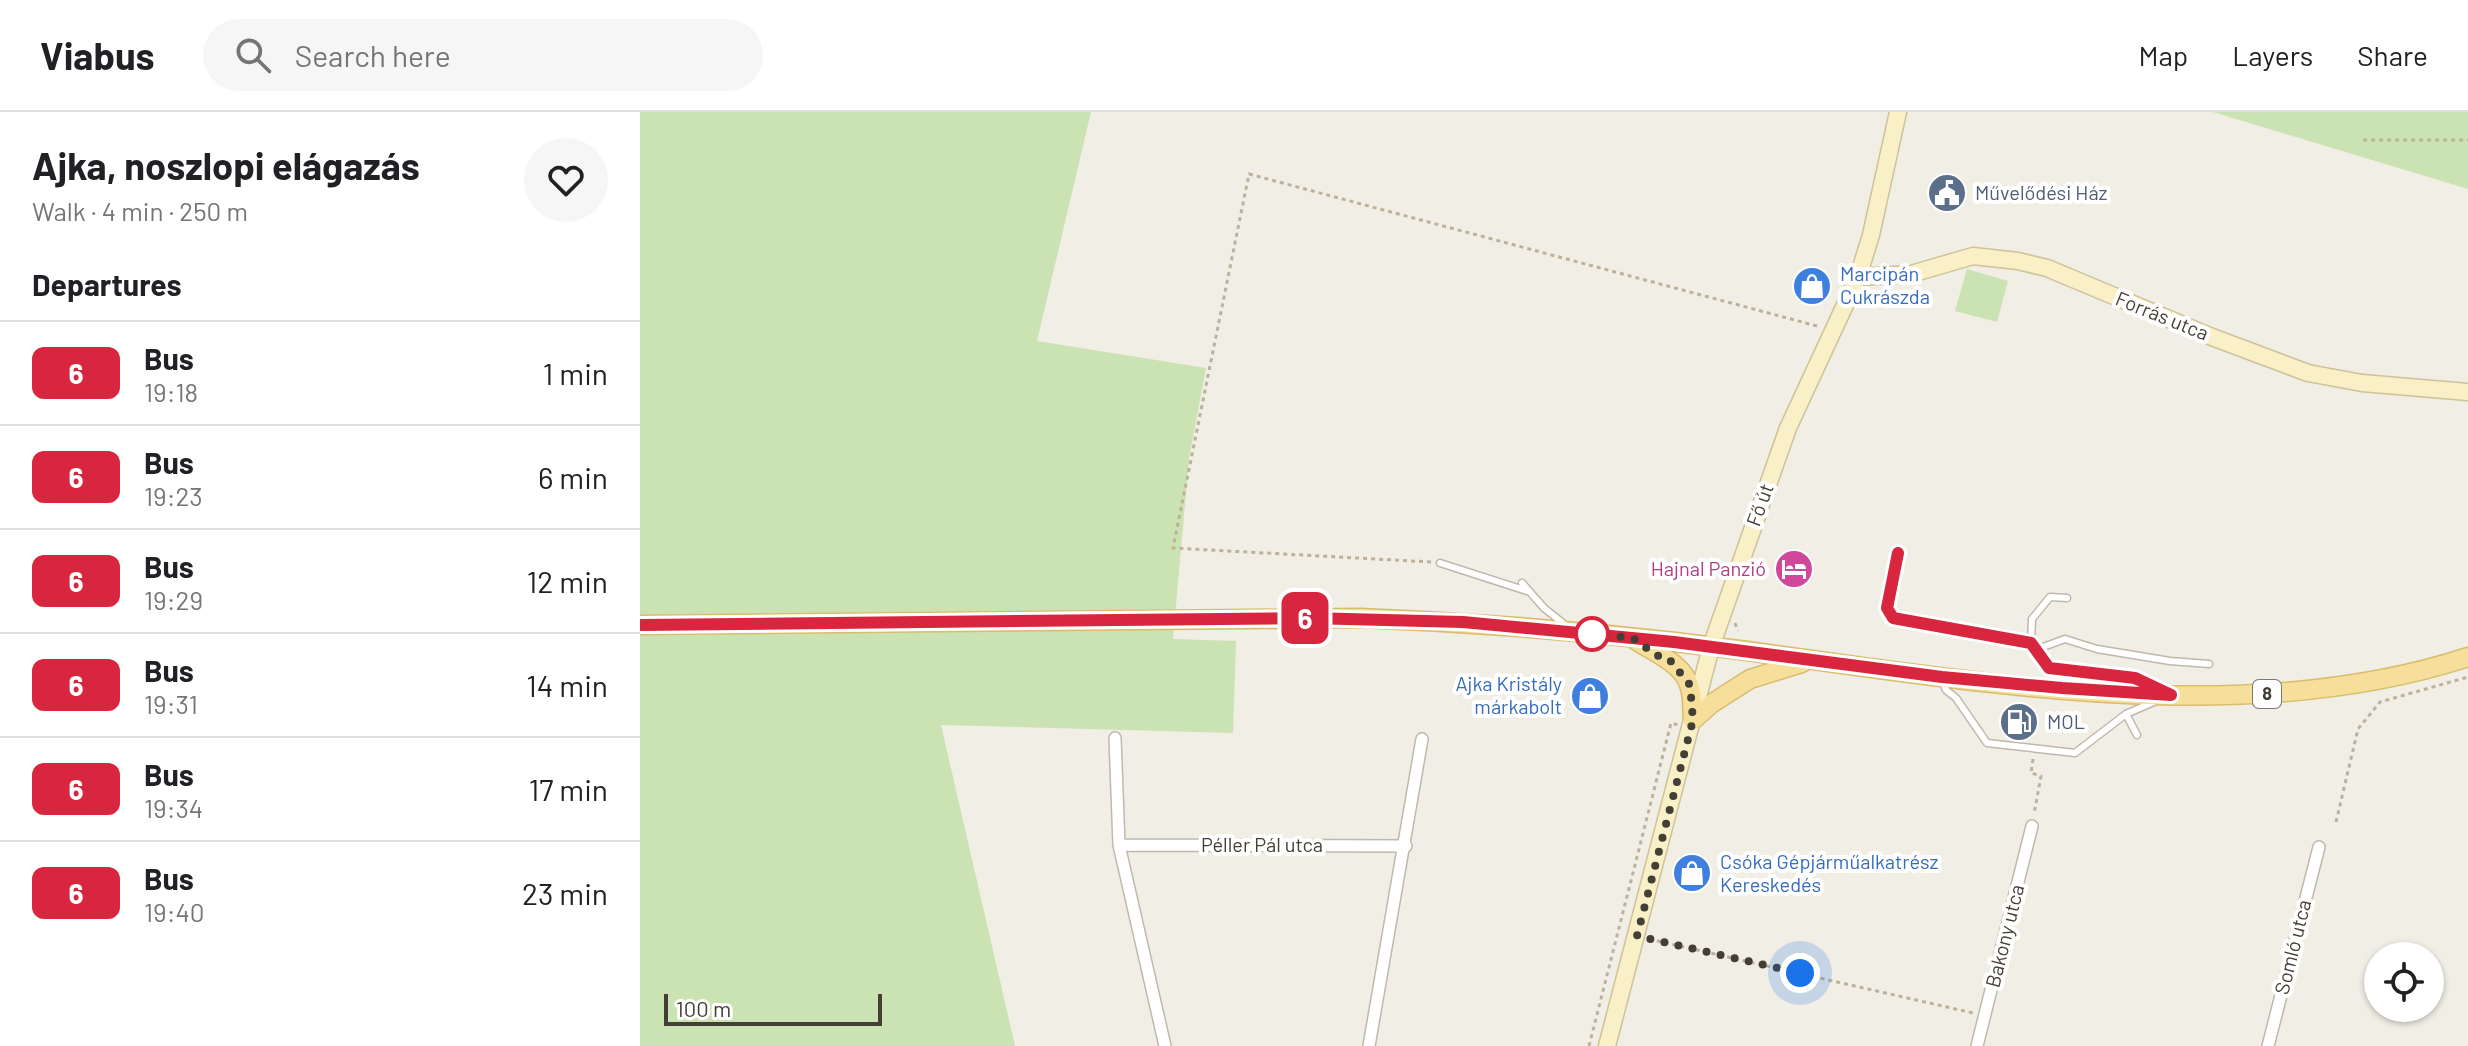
<!DOCTYPE html>
<meta charset="utf-8">
<style>
body{margin:0;font-family:Barlow,sans-serif;background:#f6f6f6;color:#202124;height:100vh;display:flex;flex-direction:column;font-size:30px;white-space:nowrap}
*{box-sizing:border-box;margin:0}
p{font-size:26px;color:#757577}
.icon{flex:none;width:44px;height:44px;fill:none;stroke:currentColor;stroke-width:2;stroke-linecap:round;stroke-linejoin:round}
.map{position:relative;flex:1;overflow:hidden}
.sheet{display:flex;flex-direction:column;background:#fff;width:640px}
.sheet>*{flex:none}
.badge{padding:0 16px;border-radius:12px;font-size:28px;line-height:52px}
.fabs{position:absolute;left:1724px;top:830px;display:grid;gap:16px}
.fabs a{display:grid;place-items:center;width:80px;height:80px;border-radius:50%;background:#fff;box-shadow:0 2px 6px #0004;font-size:40px}
.scale{position:absolute;left:24px;bottom:20px;width:218px;box-sizing:border-box;padding-left:8px;border:4px solid #443f36;border-top:0;font-size:22px;line-height:28px;white-space:nowrap;color:#443f36;-webkit-text-stroke:6px #fff;paint-order:stroke}
.you{position:absolute;width:40px;height:40px;margin:-20px;border:6px solid #fff;border-radius:50%;background:#1a73e8;box-shadow:0 0 0 12px #1a73e833}
.map>.badge{position:absolute;translate:-50% -50%;box-shadow:0 0 0 4px #fff}
h2{padding:0 32px;font-size:30px;line-height:72px}
.round{display:grid;place-items:center;flex:none;width:84px;height:84px;border-radius:42px;background:#f6f6f6}
.head{display:flex;align-items:center;justify-content:space-between;height:136px;padding:0 32px}
h1{font-size:38px;font-weight:700;line-height:60px}
ul{padding:0;list-style:none}
li{display:flex;align-items:center;gap:24px;height:104px;padding:0 32px;border-top:2px solid #e0e0e0}
li div{flex:1}
li b{display:block;font-size:30px}
li em{font-style:normal}
li .badge{min-width:88px;font-weight:700;text-align:center}
header{display:flex;align-items:center;gap:48px;box-sizing:border-box;height:112px;padding:0 40px;background:#fff;border-bottom:2px solid #e0e0e0}
header strong{font-size:38px}
nav{display:flex;gap:44px;margin-inline-start:auto;font-size:28px}
.search{width:560px;height:72px;background:#f6f6f6;display:flex;align-items:center;gap:20px;box-sizing:border-box;padding:0 28px;border-radius:44px;color:#757577;font-size:30px}
main{display:flex;flex:1;min-height:0}
.map>svg:first-child{display:block}
.green{fill:#cbe2b2}
.lines{fill:none;stroke-linecap:round;stroke-linejoin:round}
.lane-casing{stroke:#bfb9ac;stroke-width:9}
.street-casing{stroke:#bfb9ac;stroke-width:14}
.secondary-casing{stroke:#cdc299;stroke-width:19}
.primary-casing{stroke:#d9bd6d;stroke-width:21}
.path{stroke:#bcb29c;stroke-width:3;stroke-dasharray:4 4;stroke-linecap:butt}
.lane{stroke:#fff;stroke-width:6}
.street{stroke:#fff;stroke-width:11}
.secondary{stroke:#faf0c8;stroke-width:16}
.primary{stroke:#f5df9b;stroke-width:18}
.line-casing{stroke:#fff;stroke-width:18}
.line{stroke:#d7263d;stroke-width:12}
.walk{stroke:#443f36;stroke-width:8;stroke-dasharray:0 14.4}
.stop-dot{fill:#fff;stroke:#d7263d;stroke-width:4}
.labels{text-anchor:middle;stroke-width:8;stroke-linejoin:round;paint-order:stroke}
.shield{fill:#fff;stroke:#7c7972;stroke-width:2}
.shield-label{font-size:18px;font-weight:bold;fill:#443f36}
.service-label{font-size:20px;fill:#4e5e75;stroke:#fff;text-anchor:start}
.shop-label{font-size:20px;fill:#366cbe;stroke:#fff;text-anchor:start}
.street-label{font-size:20px;fill:#443f36;stroke:#fff}
.hotel-label{font-size:20px;fill:#b23c85;stroke:#fff;text-anchor:end}
</style>
<header>
<strong>Viabus</strong>
<div class="search"><svg class="icon" aria-label="search" viewBox="0 0 24 24"><circle cx="10" cy="10" r="6"/><path d="M15 15l6 6"/></svg>Search here</div>
<nav><a>Map</a><a>Layers</a><a>Share</a></nav>
</header>
<main>
<section class="sheet">
<div class="head"><div><h1>Ajka, noszlopi elágazás</h1><p>Walk · 4 min · 250 m</p></div><a class="round"><svg class="icon" aria-label="heart" viewBox="0 0 24 24"><path d="M12 20l-8-8c-3-5 5-10 8-4 3-6 11-1 8 4z"/></svg></a></div>
<h2>Departures</h2>
<ul>
<li><span class="badge" style="background:#d7263d;color:#fff">6</span><div><b>Bus</b><p>19:18</p></div><em>1 min</em></li>
<li><span class="badge" style="background:#d7263d;color:#fff">6</span><div><b>Bus</b><p>19:23</p></div><em>6 min</em></li>
<li><span class="badge" style="background:#d7263d;color:#fff">6</span><div><b>Bus</b><p>19:29</p></div><em>12 min</em></li>
<li><span class="badge" style="background:#d7263d;color:#fff">6</span><div><b>Bus</b><p>19:31</p></div><em>14 min</em></li>
<li><span class="badge" style="background:#d7263d;color:#fff">6</span><div><b>Bus</b><p>19:34</p></div><em>17 min</em></li>
<li><span class="badge" style="background:#d7263d;color:#fff">6</span><div><b>Bus</b><p>19:40</p></div><em>23 min</em></li>
</ul>
</section>
<div class="map">
<svg width="1828" height="934" viewBox="0 0 1828 934">
<rect width="100%" height="100%" fill="#f1eee6"/>
<path class="green" d="M0,0H451L397,229L566,256L549,347L533,527L596,529L593,621L301,613L375,934H0Z
M1573,0H1828V77Z
M1327,157L1368,169L1357,210L1315,199Z"/>
<g class="lines">
<g class="lane-casing">
<path id="lane" d="M1258,441L1247,496L1253,506L1391,531L1409,556L1495,566L1517,576
M800,451L890,480
M882,471L904,496L924,512
M1391,531L1392,507L1410,485L1427,486
M1399,544L1403,535L1425,527L1457,537L1530,549L1569,552
M1302,568L1306,578L1316,586L1347,631L1435,641L1486,602L1516,589
M1486,602L1497,623"/>
</g>
<g class="street-casing">
<path id="street" d="M475,626L479,733L525,934
M479,733L766,734
M729,934L782,627
M1337,934L1392,714
M1628,934L1679,735"/>
</g>
<g class="secondary-casing">
<path id="secondary" d="M1218,165L1271,162L1333,144L1378,149L1407,156L1572,225L1668,261L1722,271L1828,280
M967,934L1071,535L1148,316L1218,165L1231,123L1258,0"/>
</g>
<g class="primary-casing">
<path id="primary" d="M0,513L721,506C826,510 931,518 1035,530C1287,559 1581,626 1828,545
M994,527C1013,540 1045,552 1050,576C1053,586 1052,598 1053,608
M1053,608L1071,592L1110,567L1162,551"/>
</g>
<path class="path" d="M1723,28H1828
M791,450L533,436L609,62L1177,214
M1095,511L1098,519
M1393,647L1391,661L1401,664L1394,702
M1696,710L1718,617L1740,590L1828,565
M1009,827L1333,901
M949,934L1031,611L1038,613"/>
<use href="#lane" class="lane"/>
<use href="#street" class="street"/>
<use href="#secondary" class="secondary"/>
<use href="#primary" class="primary"/>
</g>
<g class="lines">
<g class="line-casing">
<path id="line" d="M0,513L668,506L823,510L1034,530L1302,565L1422,576L1531,583L1495,566L1409,556L1391,531L1253,506L1247,496L1258,441"/>
</g>
<use href="#line" class="line"/>
<path class="walk" d="M952,522L993,526L1016,543L1029,547L1050,573L1053,608L997,824L1160,861"/>
</g>
<defs>
<g id="civic-disc" transform="scale(2)"><circle r="9.5" fill="#5c6f8a" stroke="#fff"/><path d="M-.6-6.5H3V-4.5H.6V-3L4-1V1h2V6H-6V1h2V-1L-.6-3ZM-1.2 2.5V6h2.4V2.5Z" fill="#fff"/></g>
<g id="shop-disc" transform="scale(2)"><circle r="9.5" fill="#3f7fe0" stroke="#fff"/><path d="M-5-2.5h2.3a2.7 3.5 0 0 1 5.4 0H5L5.5 6h-11ZM-1.5-2.5h3a1.5 2.3 0 0 0-3 0Z" fill="#fff"/></g>
<g id="hotel-disc" transform="scale(2)"><circle r="9.5" fill="#d1479c" stroke="#fff"/><path d="M-6-4.5h1.5V1H6V5H4.5V3h-9V5H-6ZM-4 0a1.8 1.8 0 1 1 3.6 0ZM.5 0V-2.5h3Q6-2.5 6 0Z" fill="#fff"/></g>
<g id="fuel-disc" transform="scale(2)"><circle r="9.5" fill="#5c6f8a" stroke="#fff"/><path d="M-5.5-6h7V0h2V4h1.3V-2.5L3-4.5l.8-.8L6-3V5H2.5V1h-1V6h-7ZM-4.2-4.7v3.2H.2V-4.7Z" fill="#fff"/></g>
</defs>
<g fill-rule="evenodd">
<use href="#civic-disc" x="1307" y="81"/>
<use href="#shop-disc" x="1172" y="174"/>
<use href="#hotel-disc" x="1154" y="457"/>
<use href="#shop-disc" x="950" y="584"/>
<use href="#fuel-disc" x="1379" y="610"/>
<use href="#shop-disc" x="1052" y="761"/>
</g>
<circle class="stop-dot" cx="952" cy="522" r="16"/>
<g class="labels">
<rect class="shield" x="1613" y="568" width="28" height="28" rx="6"/>
<g class="shield-label">
<text x="1627" y="588">8</text>
</g>
<g class="service-label">
<text x="1335" y="88">Művelődési Ház</text>
<text x="1407" y="617">MOL</text>
</g>
<g class="shop-label">
<text x="1200" y="169">Marcipán<tspan x="1200" dy="23">Cukrászda</tspan></text>
<text x="922" y="579" text-anchor="end">Ajka Kristály<tspan x="922" dy="23">márkabolt</tspan></text>
<text x="1080" y="757">Csóka Gépjárműalkatrész<tspan x="1080" dy="23">Kereskedés</tspan></text>
</g>
<g class="street-label">
<text transform="translate(1522 204) rotate(22)" y="7">Forrás utca</text>
<text transform="translate(1120 393) rotate(-70)" y="7">Fő út</text>
<text x="622" y="740">Péller Pál utca</text>
<text transform="translate(1365 824) rotate(-76)" y="7">Bakony utca</text>
<text transform="translate(1653 835) rotate(-76)" y="7">Somló utca</text>
</g>
<g class="hotel-label">
<text x="1126" y="464">Hajnal Panzió</text>
</g>
</g>
</svg>
<div class="fabs">
<a><svg class="icon" aria-label="locate" viewBox="0 0 24 24"><circle cx="12" cy="12" r="6"/><path d="M12 2v4M12 18v4M2 12h4M18 12h4"/></svg></a>
</div>
<div class="scale">100 m</div>
<div class="you" style="left:1160px;top:861px"></div>
<b class="badge" style="left:665px;top:506px;background:#d7263d;color:#fff">6</b>
</div>
</main>
